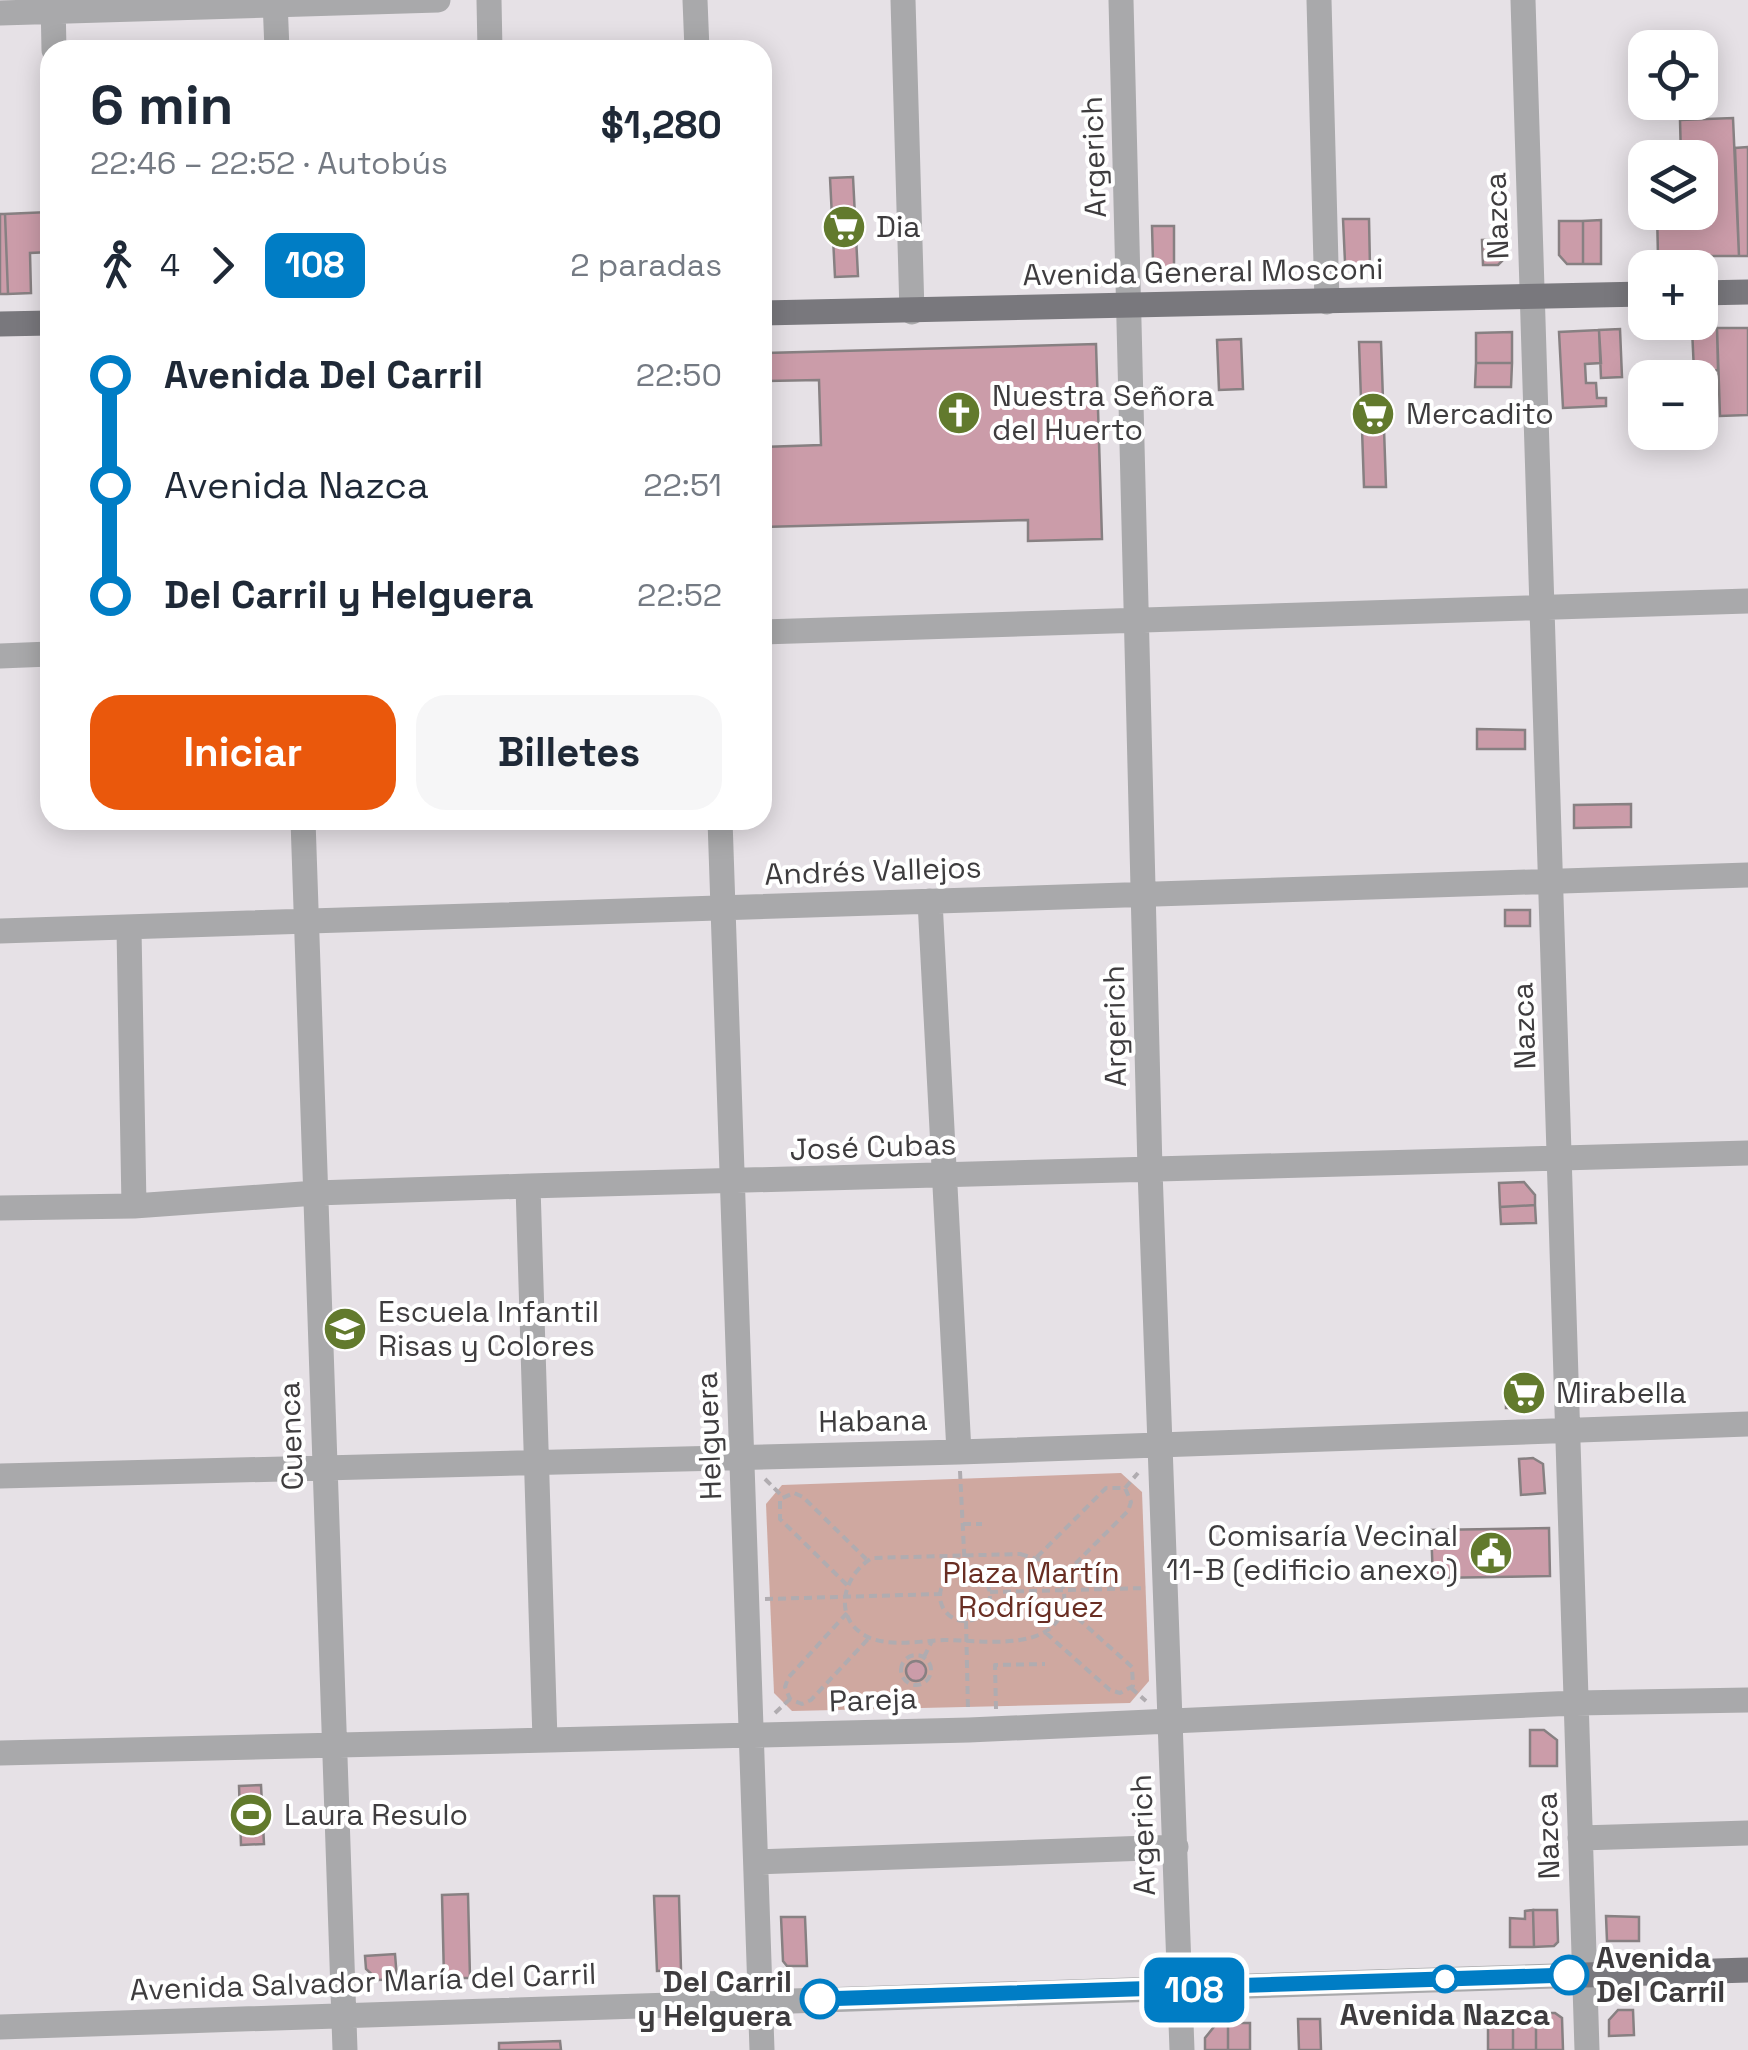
<!DOCTYPE html>
<html lang="es">
<meta charset="utf-8">
<style>
body{margin:0;font-family:"Space Grotesk",sans-serif;background:#f6f6f7;color:#1f2937;height:100vh;display:flex;flex-direction:column;font-size:38px;white-space:nowrap}
*{box-sizing:border-box;margin:0}
p{font-size:32px;color:#747a83}
.icon{flex:none;width:55px;height:55px;fill:none;stroke:currentColor;stroke-width:2;stroke-linecap:round;stroke-linejoin:round}
.map{position:relative;flex:1;overflow:hidden}
.details{position:absolute;left:40px;top:40px;width:732px;height:790px;display:flex;flex-direction:column;background:#fff;border-radius:30px;box-shadow:0 5px 25px #0003}
.details>*{flex:none}
.badge{padding:0 20px;border-radius:15px;font-size:35px;line-height:65px}
.controls{position:absolute;left:1628px;top:30px;display:grid;gap:20px}
.controls a{display:grid;place-items:center;width:90px;height:90px;border-radius:20px;background:#fff;box-shadow:0 5px 25px #0003;font-size:50px}
.map>.badge{position:absolute;translate:-50% -50%;box-shadow:0 0 0 5px #fff}
.legs{display:flex;align-items:center;gap:15px;height:110px;padding:0 50px;font-size:32px}
.legs p{margin-inline-start:auto}
.overview{display:flex;align-items:center;justify-content:space-between;height:170px;padding:0 50px}
h1{font-size:55px;font-weight:700;line-height:75px}
.primary-button{display:flex;gap:20px;margin-top:auto;padding:20px 50px}
.primary-button a{flex:1;height:115px;border-radius:30px;background:#ea580c;color:#fff;font-size:40px;font-weight:700;line-height:115px;text-align:center}
.primary-button a+a{background:#f6f6f7;color:#1f2937}
ul{padding:0 50px;list-style:none}
li{display:flex;align-items:center;gap:35px;height:110px;font-size:38px}
li i{display:grid;place-items:center;width:15px;height:100%;margin:0 12px;background:currentColor}
li i::after{content:'';width:25px;height:25px;margin:-12px;border:8px solid;border-radius:50%;background:#fff}
li p{margin-inline-start:auto}
li:first-child i{background:linear-gradient(#0000 50%,currentColor 0)}
li:last-child i{background:linear-gradient(currentColor 50%,#0000 0)}
.map>svg:first-child{display:block}
.green{fill:#cfa8a0}
.building{fill:#cb9ca9;stroke:#878082;stroke-width:2.5}
.lines{fill:none;stroke-linecap:round;stroke-linejoin:round}
.path{stroke:#b0acb0;stroke-width:4;stroke-dasharray:8 5;stroke-linecap:butt}
.minor{stroke:#a9a9ab;stroke-width:25}
.major{stroke:#79787d;stroke-width:25}
.line-1-casing{stroke:#fff;stroke-width:22}
.line-1{stroke:#007dc5;stroke-width:15}
.stop-1-dot{fill:#fff;stroke:#007dc5;stroke-width:5}
.labels{text-anchor:middle;stroke-width:8;stroke-linejoin:round;paint-order:stroke}
.street-label{font-size:30px;fill:#3e3c3e;stroke:#fff}
.poi-label{font-size:30px;fill:#3e3c3e;stroke:#fff;text-anchor:start}
.park-label{font-size:30px;fill:#692e23;stroke:#fff}
.stop-label{font-size:30px;font-weight:bold;fill:#3e3c3e;stroke:#fff;text-anchor:start}
</style>
<div class="map">
<svg width="1748" height="2050" viewBox="0 0 1748 2050">
<rect width="100%" height="100%" fill="#e6e1e6"/>
<path class="green" d="M1121,1473L1142,1492L1149,1681L1130,1703L792,1711L774,1693L766,1504L782,1485Z"/>
<path class="building" d="M1733,118L1739,256H1658L1657,212H1700V158H1681L1680,120Z
M1748,147V256H1739L1735,148Z
M853,177L858,276L835,277L830,178Z
M49,212L50,252L30,253L31,293L8,294L5,214Z
M0,214H5L8,294H0Z
M1343,219H1369L1370,267H1351L1345,262Z
M1601,220V264H1583V221Z
M1559,221H1583V264H1567L1559,255Z
M1152,226H1174V269H1159L1153,262Z
M1507,239V256L1498,265H1483L1482,240Z
M1717,328L1718,370L1694,371L1692,329Z
M1717,328H1748V415L1720,416Z
M1620,329L1622,377L1601,378L1599,330Z
M1599,330L1601,363L1585,364L1586,383H1596L1597,398H1606V406L1563,408L1559,332Z
M1512,332V363H1476V333Z
M1241,339L1243,389L1219,390L1217,340Z
M1359,342H1381L1386,487H1364Z
M1096,344L1102,539L1028,541V520L762,527V447L821,445L819,380L767,381L766,353Z
M1476,363H1512L1511,387H1475Z
M1477,729L1525,730V749H1477Z
M1631,804V827L1574,828V805Z
M1505,910H1530V926H1505Z
M1524,1182L1535,1195V1205L1500,1207L1499,1183Z
M1535,1205L1536,1223L1501,1224L1500,1207Z
M1506,1386H1542V1399L1534,1408H1506Z
M1533,1458L1543,1464L1545,1493L1521,1495L1519,1459Z
M1549,1528L1550,1576L1433,1578L1431,1530Z
M906 1671a10 10 0 1 1 20 0a10 10 0 1 1-20 0Z
M1530,1730H1544L1557,1740V1766H1530Z
M261,1785L264,1844L241,1845L239,1786Z
M468,1894L470,1978H444L442,1895Z
M654,1896H679L681,1970L657,1971Z
M1533,1910H1557L1558,1942L1554,1946L1534,1947Z
M1533,1910L1534,1947H1510V1918L1525,1919V1911Z
M1606,1916L1639,1917V1941H1607Z
M781,1917H805L807,1966H787L783,1961Z
M395,1954L397,1979L378,1980L366,1969L365,1956Z
M1618,2010H1633L1634,2035L1609,2036V2020Z
M1488,2013H1513V2050H1488Z
M1513,2013H1536V2050H1513Z
M1536,2013H1555L1562,2018L1563,2050H1536Z
M1298,2019H1320L1321,2050H1299Z
M1217,2023H1228V2050H1205V2038Z
M1228,2023H1250V2050H1228Z
M560,2041L561,2050H499V2043Z"/>
<g class="lines">
<path class="path" d="M960,1471L965,1571
M765,1479L783,1497
M1125,1488L1138,1473
M963,1524H982
M1020,1554L1047,1562C1058,1574 1066,1586 1064,1603C1057,1654 981,1640 944,1640C922,1641 889,1647 868,1637C831,1619 843,1575 872,1558Z
M1037,1557L1106,1488H1125L1131,1502L1128,1511L1060,1579
M940 1596a25 25 0 1 1 50 0a25 25 0 1 1-50 0Z
M847,1585L780,1519V1499L794,1493L803,1497L866,1559
M990,1592L1146,1588
M765,1599L940,1594
M847,1613L788,1678L785,1687L790,1699L802,1704L811,1700L869,1638
M966,1621L968,1710
M1046,1633L1110,1690L1120,1693L1133,1686L1132,1667L1063,1605
M901 1670a15 15 0 1 1 30 0a15 15 0 1 1-30 0Z
M924,1657L932,1641
M1131,1688L1146,1701
M996,1709L995,1665L1045,1664
M775,1713L790,1699"/>
<path class="minor" d="M53,0L54,50
M275,0L277,50
M489,0L490,50
M695,0L697,50
M903,0L912,312
M1121,0L1150,1170L1182,2050
M1319,0L1327,302
M1523,0L1587,2050
M0,13L438,0
M762,632L1748,601
M0,656L50,654
M303,820L345,2050
M720,820L762,2050
M930,901L959,1452
M129,929L134,1206
M0,931L1748,875
M528,1186L545,1740
M0,1208L134,1206L316,1193L528,1186L1748,1153
M0,1476L959,1452L1748,1424
M0,1753L969,1730L1576,1703L1748,1700
M1580,1838L1748,1833
M757,1862L1176,1847
M0,2027L1585,1975"/>
<path class="major" d="M1700,293L1748,292
M762,313L1645,294
M0,324L50,323
M1585,1975L1748,1970"/>
</g>
<g class="lines">
<g class="line-1-casing">
<path id="line-1" d="M820,1999L1569,1975"/>
</g>
<use href="#line-1" class="line-1"/>
</g>
<defs>
<g id="supermarket-disc" transform="scale(2.25)"><circle r="9.5" fill="#627a2d" stroke="#fff"/><path d="M-6-5.5h2.5l.6 2H6L4.5 2H-2.5L-4.4-4H-6ZM-1.5 3.2a1.3 1.3 0 1 0 .1 0ZM3 3.2a1.3 1.3 0 1 0 .1 0Z" fill="#fff"/></g>
<g id="church-disc" transform="scale(2.25)"><circle r="9.5" fill="#627a2d" stroke="#fff"/><path d="M-1.2-6h2.4v3.5h3.3v2.4h-3.3V6h-2.4V-.1h-3.3v-2.4h3.3Z" fill="#fff"/></g>
<g id="school-disc" transform="scale(2.25)"><circle r="9.5" fill="#627a2d" stroke="#fff"/><path d="M0-5L7-2L0 1L-7-2ZM-4 1L0 2.5L4 1V4Q0 6-4 4Z" fill="#fff"/></g>
<g id="civic-disc" transform="scale(2.25)"><circle r="9.5" fill="#627a2d" stroke="#fff"/><path d="M-.6-6.5H3V-4.5H.6V-3L4-1V1h2V6H-6V1h2V-1L-.6-3ZM-1.2 2.5V6h2.4V2.5Z" fill="#fff"/></g>
<g id="stadium-disc" transform="scale(2.25)"><circle r="9.5" fill="#627a2d" stroke="#fff"/><path d="M0-5a6.5 5 0 1 0 0 10a6.5 5 0 1 0 0-10ZM-3.5-1.8h7v3.6h-7Z" fill="#fff"/></g>
</defs>
<g fill-rule="evenodd">
<use href="#supermarket-disc" x="844" y="227"/>
<use href="#church-disc" x="959" y="413"/>
<use href="#supermarket-disc" x="1373" y="414"/>
<use href="#school-disc" x="345" y="1329"/>
<use href="#supermarket-disc" x="1524" y="1393"/>
<use href="#civic-disc" x="1491" y="1553"/>
<use href="#stadium-disc" x="251" y="1815"/>
</g>
<g class="stop-1-dot">
<circle cx="1569" cy="1975" r="18"/>
<circle cx="1445" cy="1979" r="12"/>
<circle cx="820" cy="1999" r="18"/>
</g>
<g class="labels">
<g class="street-label">
<text transform="translate(1094 157) rotate(-92)" y="10">Argerich</text>
<text transform="translate(1497 216) rotate(-92)" y="10">Nazca</text>
<text transform="translate(1203 272) rotate(-1)" y="10">Avenida General Mosconi</text>
<text transform="translate(873 871) rotate(-2)" y="10">Andrés Vallejos</text>
<text transform="translate(1115 1026) rotate(-91)" y="10">Argerich</text>
<text transform="translate(1524 1026) rotate(-92)" y="10">Nazca</text>
<text transform="translate(873 1147) rotate(-2)" y="10">José Cubas</text>
<text transform="translate(873 1421) rotate(-1)" y="10">Habana</text>
<text transform="translate(291 1436) rotate(-92)" y="10">Cuenca</text>
<text transform="translate(709 1436) rotate(-92)" y="10">Helguera</text>
<text transform="translate(873 1700) rotate(-2)" y="10">Pareja</text>
<text transform="translate(1143 1835) rotate(-92)" y="10">Argerich</text>
<text transform="translate(1548 1836) rotate(-92)" y="10">Nazca</text>
<text transform="translate(363 1982) rotate(-2)" y="10">Avenida Salvador María del Carril</text>
</g>
<g class="poi-label">
<text x="876" y="237">Dia</text>
<text x="992" y="406">Nuestra Señora<tspan x="992" dy="34">del Huerto</tspan></text>
<text x="1406" y="424">Mercadito</text>
<text x="378" y="1322">Escuela Infantil<tspan x="378" dy="34">Risas y Colores</tspan></text>
<text x="1556" y="1403">Mirabella</text>
<text x="1458" y="1546" text-anchor="end">Comisaría Vecinal<tspan x="1458" dy="34">11-B (edificio anexo)</tspan></text>
<text x="284" y="1825">Laura Resulo</text>
</g>
<g class="park-label">
<text x="1031" y="1583">Plaza Martín<tspan x="1031" dy="34">Rodríguez</tspan></text>
</g>
<g class="stop-label">
<text x="1596" y="1968">Avenida<tspan x="1596" dy="34">Del Carril</tspan></text>
<text x="792" y="1992" text-anchor="end">Del Carril<tspan x="792" dy="34">y Helguera</tspan></text>
<text x="1445" y="2025" text-anchor="middle">Avenida Nazca</text>
</g>
</g>
</svg>
<div class="controls">
<a><svg class="icon" aria-label="locate" viewBox="0 0 24 24"><circle cx="12" cy="12" r="6"/><path d="M12 2v4M12 18v4M2 12h4M18 12h4"/></svg></a>
<a><svg class="icon" aria-label="layers" viewBox="0 0 24 24"><path d="M12 4l9 5-9 5-9-5zM3 14l9 5 9-5"/></svg></a>
<a>+</a>
<a>−</a>
</div>
<b class="badge" style="left:1194px;top:1990px;background:#007dc5;color:#fff">108</b>
<section class="details">
<div class="overview"><div><h1>6 min</h1><p>22:46 – 22:52 · Autobús</p></div><b>$1,280</b></div>
<div class="legs"><svg class="icon" aria-label="walk" viewBox="0 0 24 24"><circle cx="13" cy="4" r="2"/><path d="M13 8l-2 6 4 7M11 14l-3 7M7 12l3-4h3l4 4"/></svg>4<svg class="icon" aria-label="forward" viewBox="0 0 24 24"><path d="M9 5l7 7-7 7"/></svg><b class="badge" style="background:#007dc5;color:#fff">108</b><p>2 paradas</p></div>
<ul>
<li><i style="color:#007dc5"></i><b>Avenida Del Carril</b><p>22:50</p></li>
<li><i style="color:#007dc5"></i><span>Avenida Nazca</span><p>22:51</p></li>
<li><i style="color:#007dc5"></i><b>Del Carril y Helguera</b><p>22:52</p></li>
</ul>
<div class="primary-button"><a>Iniciar</a><a>Billetes</a></div>
</section>
</div>
